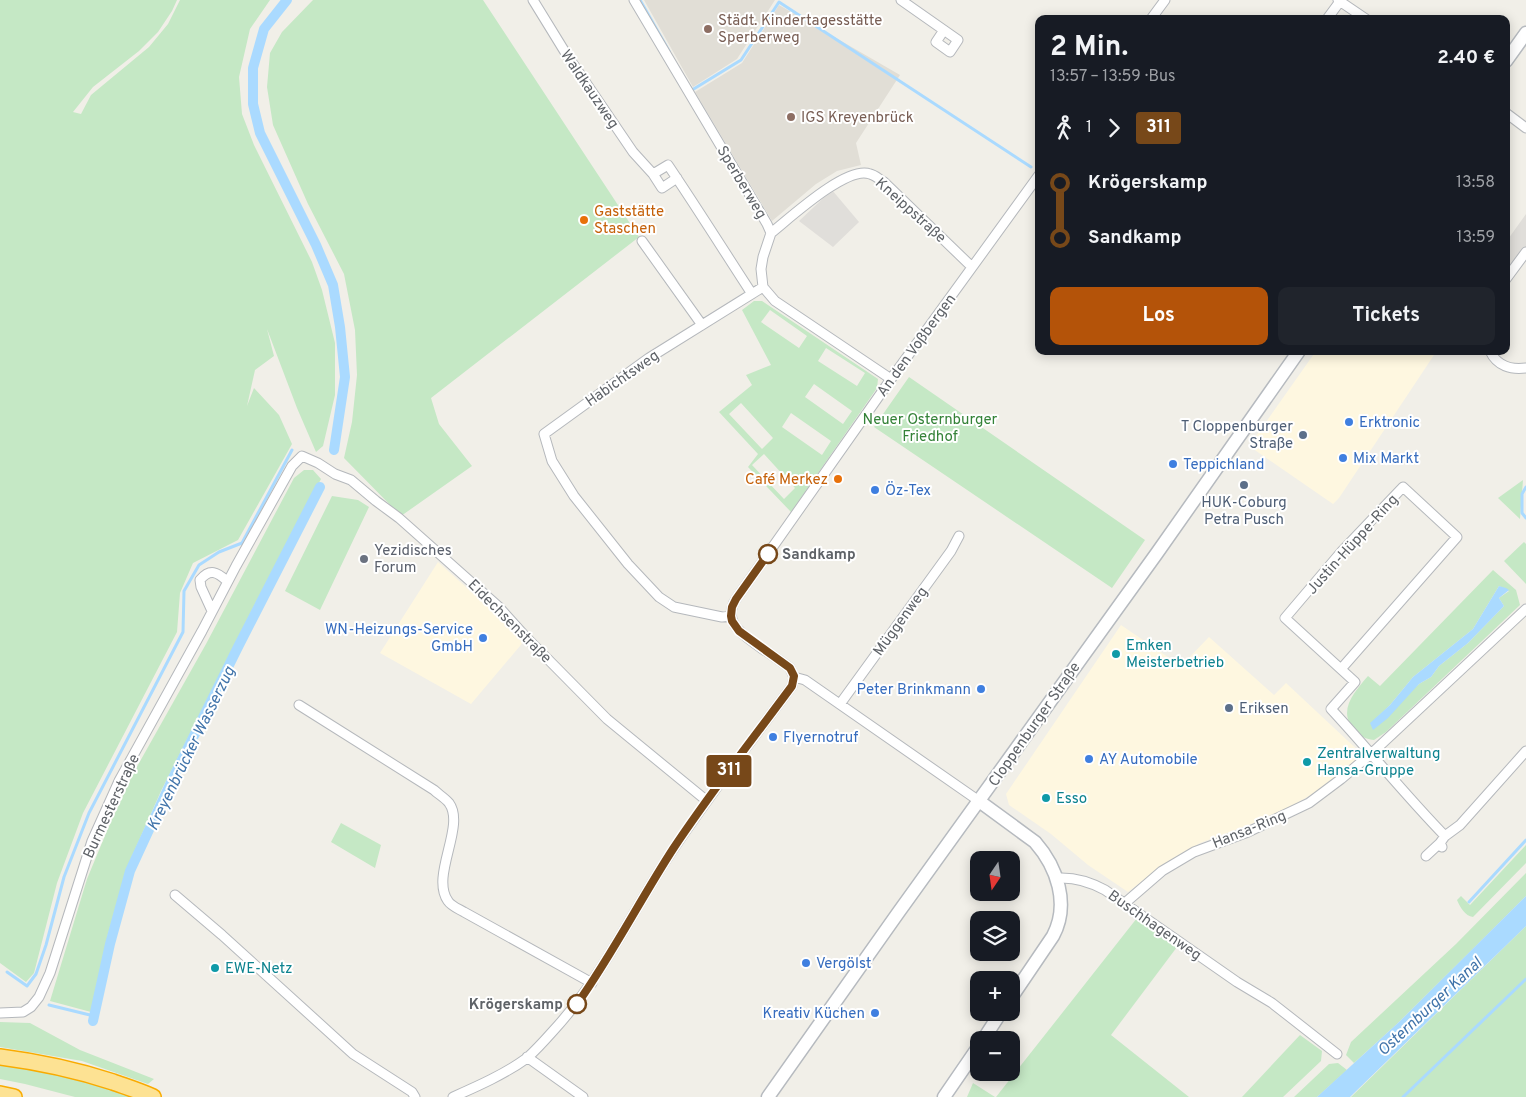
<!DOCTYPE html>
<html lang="de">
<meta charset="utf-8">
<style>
body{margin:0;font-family:Overpass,sans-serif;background:#20242c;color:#f1f3f6;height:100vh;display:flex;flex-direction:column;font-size:19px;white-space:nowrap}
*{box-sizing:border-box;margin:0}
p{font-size:16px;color:#9ea1a6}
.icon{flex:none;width:28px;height:28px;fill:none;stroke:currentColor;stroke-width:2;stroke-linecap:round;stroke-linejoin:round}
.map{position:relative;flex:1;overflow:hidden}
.sheet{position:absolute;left:1035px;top:15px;width:475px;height:340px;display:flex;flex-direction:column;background:#171b24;border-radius:10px;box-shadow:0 2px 12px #0003}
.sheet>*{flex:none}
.badge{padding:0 10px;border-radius:4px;font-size:18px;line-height:32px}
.needle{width:32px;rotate:193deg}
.tools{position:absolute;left:970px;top:851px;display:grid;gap:10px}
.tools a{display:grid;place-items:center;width:50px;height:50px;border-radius:10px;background:#171b24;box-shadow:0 2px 12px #0003;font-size:25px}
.map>.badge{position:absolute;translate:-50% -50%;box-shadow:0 0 0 2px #fff}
.legs{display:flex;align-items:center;gap:8px;height:55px;padding:0 15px;font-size:16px}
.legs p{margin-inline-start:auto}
.headline{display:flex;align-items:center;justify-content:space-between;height:85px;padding:0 15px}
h1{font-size:28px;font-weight:700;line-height:38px}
.primary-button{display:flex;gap:10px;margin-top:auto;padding:10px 15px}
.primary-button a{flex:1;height:58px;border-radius:10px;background:#b45309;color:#fff;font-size:20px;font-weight:700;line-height:58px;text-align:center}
.primary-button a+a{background:#20242c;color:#f1f3f6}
ul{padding:0 15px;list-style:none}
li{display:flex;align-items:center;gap:18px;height:55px;font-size:19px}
li i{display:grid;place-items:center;width:8px;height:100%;margin:0 6px;background:currentColor}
li i::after{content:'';width:12px;height:12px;margin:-6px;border:4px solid;border-radius:50%;background:#171b24}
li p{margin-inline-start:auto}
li:first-child i{background:linear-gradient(#0000 50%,currentColor 0)}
li:last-child i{background:linear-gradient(currentColor 50%,#0000 0)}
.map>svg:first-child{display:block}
.commercial{fill:#fef7e0}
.industrial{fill:#e0deda}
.education{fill:#e1ded6}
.green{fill:#c5e8c5;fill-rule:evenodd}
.water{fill:#aadaff}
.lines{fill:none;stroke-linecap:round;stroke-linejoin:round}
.stream{stroke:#aadaff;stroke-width:3}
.canal{stroke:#aadaff;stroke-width:10}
.street-casing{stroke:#b5b8bc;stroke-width:11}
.secondary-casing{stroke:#b6babf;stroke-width:15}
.highway-casing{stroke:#f9ab00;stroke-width:18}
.street{stroke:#fff;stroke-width:9}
.secondary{stroke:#fff;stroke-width:12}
.highway{stroke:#fde293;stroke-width:15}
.line-1-casing{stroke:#fff;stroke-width:11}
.line-1{stroke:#774819;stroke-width:8}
.education-dot{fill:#8d6e63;stroke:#fff;stroke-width:2}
.food-dot{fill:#e8710a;stroke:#fff;stroke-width:2}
.shop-dot{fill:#3f7fe0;stroke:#fff;stroke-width:2}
.service-dot{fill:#5c6f8a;stroke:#fff;stroke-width:2}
.stop-1-dot{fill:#fff;stroke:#774819;stroke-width:2.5}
.worship-dot{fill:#6b7280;stroke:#fff;stroke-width:2}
.culture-dot{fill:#0f9aa8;stroke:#fff;stroke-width:2}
.labels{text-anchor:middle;stroke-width:4;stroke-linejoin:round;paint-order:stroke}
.education-label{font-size:15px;fill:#785e54;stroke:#fff;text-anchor:start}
.street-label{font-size:15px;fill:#5f6368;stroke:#fff}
.food-label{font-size:15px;fill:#c56008;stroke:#fff;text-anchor:start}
.park-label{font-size:15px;fill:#348238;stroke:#fff}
.shop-label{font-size:15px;fill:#366cbe;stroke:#fff;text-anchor:start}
.service-label{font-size:15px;fill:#4e5e75;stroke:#fff;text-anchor:end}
.worship-label{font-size:15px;fill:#5b616d;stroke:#fff;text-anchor:start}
.stop-label{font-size:15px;font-weight:bold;fill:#5f6368;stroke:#fff;text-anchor:start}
.culture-label{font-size:15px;fill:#0d838f;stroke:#fff;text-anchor:start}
.water-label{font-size:16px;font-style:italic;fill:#4174aa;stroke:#fff}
</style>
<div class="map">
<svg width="1526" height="1097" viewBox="0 0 1526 1097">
<rect width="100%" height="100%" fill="#f1efe8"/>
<path class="commercial" d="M1316,351H1428L1434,355L1339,498L1333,504L1249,446Z
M438,562L525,640L471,704L380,653Z
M1121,625L1181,666L1209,637L1274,695L1286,683L1363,755L1319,790L1278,814L1200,843L1158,869L1128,892L1088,865L1051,834L1009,805L1006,794Z"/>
<path class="industrial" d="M832,190L859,222L833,247L799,221Z
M1526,214V252L1506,279V242Z"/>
<path class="education" d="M644,0H775L737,59L693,87Z
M779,5L900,75L856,143L861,165L837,171L816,184L772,221L695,92L742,63Z"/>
<path class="green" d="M0,0H177L172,11L158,32L139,51L93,87L73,112L81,114L91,95L149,47L168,24L180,0H270L250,29L239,77L242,114L254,145L312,262L322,290L335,343V395L323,446L316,452L297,408L267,329L274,356L255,370L247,406L254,388L279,415L292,444L238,540L193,563L180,593L177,632L83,813L57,883L34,973L26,982L0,963Z
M313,0H483L639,237L431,398L439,424L472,466L401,516L344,458L352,422L357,375L355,330L344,274L308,204L273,125L267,87L270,53L282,32Z
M754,301H762L878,379L877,388L791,512L748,467L758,454L719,412L752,385L746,375L771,365L742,310ZM770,310L807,336L799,348L761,322ZM826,348L865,373L857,386L818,361ZM814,384L852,411L843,424L805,397ZM741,403L773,438L762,449L729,414ZM791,413L831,441L822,455L782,427ZM764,454L795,488L784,499L752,465Z
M909,377L1145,540L1112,588L874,427Z
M304,470H313L321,479L255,604L161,791L129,863L108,934L91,1012L50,1001L87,879L109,826L134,772L206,644L294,478Z
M1523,480L1520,519L1498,498Z
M332,496L358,500L369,507L320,610L285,591Z
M1524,542L1526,544V584L1504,561Z
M1493,570L1516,590L1520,605L1386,732L1374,740C1364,739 1361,736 1354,729C1337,711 1355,691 1368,676L1380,686ZM1499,586L1509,591L1499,598L1504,606L1468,643L1439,666L1431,677L1419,684L1371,723L1390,705L1413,677L1473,629Z
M341,823L381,845L375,868L331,842Z
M1526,845V863L1473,917C1465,916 1460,907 1457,900L1461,896L1470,905Z
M1526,873V896L1399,1022L1354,1063L1346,1055L1351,1042L1456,944Z
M1137,918L1177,947L1111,1035L1189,1097H996Z
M1526,926V1097H1351Z
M0,1022L30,1023L80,1050L154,1079L148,1084L82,1061L0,1047Z
M1300,1035L1322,1051L1321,1061L1283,1097H1242Z
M1338,1063L1347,1070L1317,1097H1294L1329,1064Z
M0,1065L13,1066L76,1077L135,1097H75L25,1084L0,1079Z
M973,1083L995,1097H967Z"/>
<path class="water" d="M1499,586L1506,588L1509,590L1499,598L1504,606L1468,643L1439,666L1431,677L1419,684L1388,718L1373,730L1370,723L1390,705L1413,677L1473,629Z
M1526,896V926L1350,1097H1317L1399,1022Z"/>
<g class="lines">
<path class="stream" d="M640,0L669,51
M690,87L692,90L741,60L779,2L1031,167
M1526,487L1522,494V513L1526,518
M1469,902L1526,840
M7,972L27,986L36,974L46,945L64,877L89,813L183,632L184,591L199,565L219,552L242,543L292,450
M49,1005L94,1016
M1403,1097L1526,979"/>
<path class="canal" d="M287,0L264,29L253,68V104L260,133L316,245L333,285L340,327L345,377L334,450
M93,1021L110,944L130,871L172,780L238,647L320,487"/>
<g class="street-casing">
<path id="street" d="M533,0L565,52L633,152L653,174
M634,0L767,224L771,233L763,257L761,269L763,287L775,301L891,379
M901,0L958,40L950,52L936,42L944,30
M1338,0L1366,19
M1151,19L1165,0
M1327,19L1341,0
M1506,113L1526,128
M677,178L662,188L653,174L668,165C697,208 724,251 752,294
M771,233C790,218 847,165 870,174C875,175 880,180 884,182L972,267
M642,241L702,325
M1506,279L1526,252
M1490,351C1497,366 1511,370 1526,368
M212,611L201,587L200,580C210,568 217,572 227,581
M731,616L722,617L674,607L659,597L628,564L574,496L552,461L544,434L649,358L763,287
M1341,669L1457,537L1403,487L1342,551L1285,618L1355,682L1331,709C1370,751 1405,795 1445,836L1440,843L1442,847
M840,704L951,551L959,536
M299,705L434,790C438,794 445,798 449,803C466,826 430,876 448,901C451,906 459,909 464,912L592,983
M979,801L805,680L794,677L790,668C780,661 771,654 761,648C744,635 721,623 736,599L891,379L1039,175
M1445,836L1460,825L1526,751
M1426,856L1440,843
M1057,878C1075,877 1089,881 1105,890L1237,982L1272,1003L1337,1054
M175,895L222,935L353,1054L412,1092L415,1097
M1125,903L1162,871L1194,852L1248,832L1309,803L1341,779L1372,753L1526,609
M0,1013L23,1012L31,1007L39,997L50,973L92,841L119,781L202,631L236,566L292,466L302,456L318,463L335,474L351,480L376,501L399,518L498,606L524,635L607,719L707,801
M527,1057L583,1097
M453,1097C478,1086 505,1074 527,1058C536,1050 545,1040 553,1031C603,977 633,909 674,848C711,793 752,740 792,686L794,677"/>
</g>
<g class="secondary-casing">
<path id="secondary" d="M1506,61L1526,33
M979,801L1035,842C1057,867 1070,904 1053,936L1011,998
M983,1040L1001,1012
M768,1097L898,913L1157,553L1299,351
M944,1097L979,1046"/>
</g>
<g class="highway-casing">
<path id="highway" d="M0,1057C39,1062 76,1070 113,1082C127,1087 140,1091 153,1097
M0,1094L14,1097"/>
</g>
<use href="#street" class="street"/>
<use href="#secondary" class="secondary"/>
<use href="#highway" class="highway"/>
</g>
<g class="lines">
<g class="line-1-casing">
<path id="line-1" d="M577,1004C612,955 640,900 673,849C710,793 752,740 792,686L794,676L790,668L739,631L732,621L731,616L732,607L736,599L768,554"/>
</g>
<use href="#line-1" class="line-1"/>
</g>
<g class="education-dot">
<circle cx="708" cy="29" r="5"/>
<circle cx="791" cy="117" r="5"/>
</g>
<g class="food-dot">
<circle cx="584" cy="220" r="5"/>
<circle cx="838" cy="479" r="5"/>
</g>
<g class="shop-dot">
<circle cx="1349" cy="422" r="5"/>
<circle cx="1343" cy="458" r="5"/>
<circle cx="1173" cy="464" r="5"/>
<circle cx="875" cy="490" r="5"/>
<circle cx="483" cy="638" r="5"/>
<circle cx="981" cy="689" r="5"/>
<circle cx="773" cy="737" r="5"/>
<circle cx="1089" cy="759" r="5"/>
<circle cx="806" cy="963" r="5"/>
<circle cx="875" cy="1013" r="5"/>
</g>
<g class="service-dot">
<circle cx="1303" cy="435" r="5"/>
<circle cx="1244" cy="485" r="5"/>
<circle cx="1229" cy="708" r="5"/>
</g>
<g class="stop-1-dot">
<circle cx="768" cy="554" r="9"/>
<circle cx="577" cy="1004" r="9"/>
</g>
<circle class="worship-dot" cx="364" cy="559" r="5"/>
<g class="culture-dot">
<circle cx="1116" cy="654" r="5"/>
<circle cx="1307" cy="762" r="5"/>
<circle cx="1046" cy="798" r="5"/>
<circle cx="215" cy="968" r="5"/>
</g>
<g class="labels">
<g class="education-label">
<text x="718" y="25">Städt. Kindertagesstätte<tspan x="718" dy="17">Sperberweg</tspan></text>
<text x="801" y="122">IGS Kreyenbrück</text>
</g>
<g class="street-label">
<text transform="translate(590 89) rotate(56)" y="5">Waldkauzweg</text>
<text transform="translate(742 182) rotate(59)" y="5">Sperberweg</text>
<text transform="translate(911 210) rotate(42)" y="5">Kneippstraße</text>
<text transform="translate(916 345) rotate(-54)" y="5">An den Voßbergen</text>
<text transform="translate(622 378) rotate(-35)" y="5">Habichtsweg</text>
<text transform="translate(1352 544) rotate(-48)" y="5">Justin-Hüppe-Ring</text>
<text transform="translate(510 621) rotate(45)" y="5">Eidechsenstraße</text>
<text transform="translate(900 621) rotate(-54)" y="5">Müggenweg</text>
<text transform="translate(1034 724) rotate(-55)" y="5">Cloppenburger Straße</text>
<text transform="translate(111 806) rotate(-65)" y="5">Burmesterstraße</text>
<text transform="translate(1249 829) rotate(-22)" y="5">Hansa-Ring</text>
<text transform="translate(1155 925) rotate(35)" y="5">Buschhagenweg</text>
</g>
<g class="food-label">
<text x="594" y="216">Gaststätte<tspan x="594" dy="17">Staschen</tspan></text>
<text x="828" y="484" text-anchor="end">Café Merkez</text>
</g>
<g class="park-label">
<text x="930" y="424">Neuer Osternburger<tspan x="930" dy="17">Friedhof</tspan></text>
</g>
<g class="shop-label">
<text x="1359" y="427">Erktronic</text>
<text x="1353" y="463">Mix Markt</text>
<text x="1183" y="469">Teppichland</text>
<text x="885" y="495">Öz-Tex</text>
<text x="473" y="634" text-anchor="end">WN-Heizungs-Service<tspan x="473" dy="17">GmbH</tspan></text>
<text x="971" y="694" text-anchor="end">Peter Brinkmann</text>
<text x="783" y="742">Flyernotruf</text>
<text x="1099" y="764">AY Automobile</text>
<text x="816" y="968">Vergölst</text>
<text x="865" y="1018" text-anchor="end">Kreativ Küchen</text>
</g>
<g class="service-label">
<text x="1293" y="431">T Cloppenburger<tspan x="1293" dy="17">Straße</tspan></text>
<text x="1244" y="507" text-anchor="middle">HUK-Coburg<tspan x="1244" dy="17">Petra Pusch</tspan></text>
<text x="1239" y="713" text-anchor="start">Eriksen</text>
</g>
<g class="worship-label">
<text x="374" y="555">Yezidisches<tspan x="374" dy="17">Forum</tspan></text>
</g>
<g class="stop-label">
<text x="782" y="559">Sandkamp</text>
<text x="563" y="1009" text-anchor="end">Krögerskamp</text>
</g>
<g class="culture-label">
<text x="1126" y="650">Emken<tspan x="1126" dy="17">Meisterbetrieb</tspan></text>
<text x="1317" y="758">Zentralverwaltung<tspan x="1317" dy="17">Hansa-Gruppe</tspan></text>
<text x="1056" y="803">Esso</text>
<text x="225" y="973">EWE-Netz</text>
</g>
<g class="water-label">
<text transform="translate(190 748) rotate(-64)" y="6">Kreyenbrücker Wasserzug</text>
<text transform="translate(1429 1006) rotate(-43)" y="6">Osternburger Kanal</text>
</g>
</g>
</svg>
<div class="tools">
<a><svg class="needle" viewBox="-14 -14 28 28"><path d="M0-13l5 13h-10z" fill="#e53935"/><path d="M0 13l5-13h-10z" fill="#9ea1a6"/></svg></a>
<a><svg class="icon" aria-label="layers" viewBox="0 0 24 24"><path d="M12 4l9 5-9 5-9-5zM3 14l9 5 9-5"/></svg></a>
<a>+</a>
<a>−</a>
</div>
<b class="badge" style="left:729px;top:771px;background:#774819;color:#fff">311</b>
<section class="sheet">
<div class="headline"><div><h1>2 Min.</h1><p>13:57 – 13:59 · Bus</p></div><b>2.40 €</b></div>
<div class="legs"><svg class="icon" aria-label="walk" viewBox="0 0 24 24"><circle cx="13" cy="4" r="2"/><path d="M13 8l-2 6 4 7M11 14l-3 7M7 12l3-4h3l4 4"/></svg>1<svg class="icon" aria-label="forward" viewBox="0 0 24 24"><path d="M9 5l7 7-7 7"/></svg><b class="badge" style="background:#774819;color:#fff">311</b></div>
<ul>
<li><i style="color:#774819"></i><b>Krögerskamp</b><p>13:58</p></li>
<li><i style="color:#774819"></i><b>Sandkamp</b><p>13:59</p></li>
</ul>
<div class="primary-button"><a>Los</a><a>Tickets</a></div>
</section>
</div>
